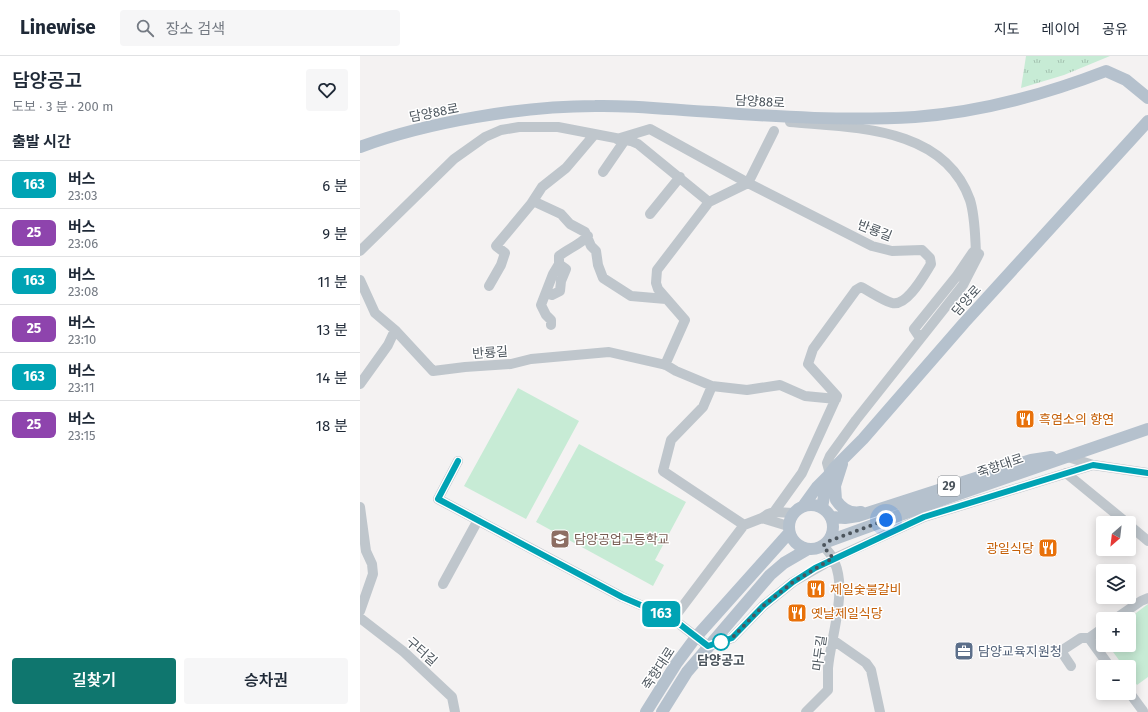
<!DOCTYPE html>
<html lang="ko">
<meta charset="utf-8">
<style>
body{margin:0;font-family:"Fira Sans","Noto Sans KR",sans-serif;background:#f6f6f7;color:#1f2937;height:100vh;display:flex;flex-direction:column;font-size:15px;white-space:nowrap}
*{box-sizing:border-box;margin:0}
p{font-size:13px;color:#747a83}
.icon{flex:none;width:22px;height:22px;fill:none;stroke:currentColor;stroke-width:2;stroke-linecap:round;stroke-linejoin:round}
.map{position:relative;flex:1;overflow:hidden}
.panel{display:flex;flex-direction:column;background:#fff;width:360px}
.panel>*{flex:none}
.badge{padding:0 8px;border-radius:6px;font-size:14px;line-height:26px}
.needle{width:26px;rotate:208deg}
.controls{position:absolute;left:736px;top:460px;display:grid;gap:8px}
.controls a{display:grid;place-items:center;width:40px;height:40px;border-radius:4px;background:#fff;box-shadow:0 2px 10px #0003;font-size:20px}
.you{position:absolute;width:20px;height:20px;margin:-10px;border:3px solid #fff;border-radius:50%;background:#1a73e8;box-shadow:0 0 0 6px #1a73e833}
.map>.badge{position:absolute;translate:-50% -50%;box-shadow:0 0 0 2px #fff}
h2{padding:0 12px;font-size:15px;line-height:36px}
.round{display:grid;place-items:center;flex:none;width:42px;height:42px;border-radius:4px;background:#f6f6f7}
.head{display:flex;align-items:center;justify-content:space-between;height:68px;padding:0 12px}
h1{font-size:19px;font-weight:600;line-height:30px}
.cta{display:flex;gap:8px;margin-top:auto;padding:8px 12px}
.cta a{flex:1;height:46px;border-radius:4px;background:#0f766e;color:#fff;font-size:16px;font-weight:600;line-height:46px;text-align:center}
.cta a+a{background:#f6f6f7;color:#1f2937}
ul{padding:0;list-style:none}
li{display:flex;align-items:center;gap:12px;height:48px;padding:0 12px;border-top:1px solid #e0e1e3}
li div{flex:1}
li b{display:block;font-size:15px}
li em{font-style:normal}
li .badge{min-width:44px;font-weight:700;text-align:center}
header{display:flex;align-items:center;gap:24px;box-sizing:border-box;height:56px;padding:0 20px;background:#fff;border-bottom:1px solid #e0e1e3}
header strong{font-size:19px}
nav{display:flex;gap:22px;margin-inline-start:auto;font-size:14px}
.search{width:280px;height:36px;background:#f6f6f7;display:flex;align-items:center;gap:10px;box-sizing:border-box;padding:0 14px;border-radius:4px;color:#747a83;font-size:15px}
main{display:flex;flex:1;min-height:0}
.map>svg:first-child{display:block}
.grass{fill:url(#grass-tufts)}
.pitch{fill:#c7ebd5}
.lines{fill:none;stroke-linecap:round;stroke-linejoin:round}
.minor{stroke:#bfc6cc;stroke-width:10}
.major{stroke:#b5c1cd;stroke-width:12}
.line-casing{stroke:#fff;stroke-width:9}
.line{stroke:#00a3b4;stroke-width:6}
.walk{stroke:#4c555d;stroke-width:4;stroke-dasharray:0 7.2}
.stop-dot{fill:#fff;stroke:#00a3b4;stroke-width:2}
.labels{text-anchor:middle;stroke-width:3;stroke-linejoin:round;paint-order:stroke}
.shield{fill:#fff;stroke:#82888e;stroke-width:1}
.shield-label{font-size:12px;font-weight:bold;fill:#4c555d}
.street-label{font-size:13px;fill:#4c555d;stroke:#fff}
.food-label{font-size:13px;fill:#c56008;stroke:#fff;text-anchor:start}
.education-label{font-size:13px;fill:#785e54;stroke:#fff;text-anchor:start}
.service-label{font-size:13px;fill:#4e5e75;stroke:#fff;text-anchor:start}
.stop-label{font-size:13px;font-weight:bold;fill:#4c555d;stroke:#fff}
</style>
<header>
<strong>Linewise</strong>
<div class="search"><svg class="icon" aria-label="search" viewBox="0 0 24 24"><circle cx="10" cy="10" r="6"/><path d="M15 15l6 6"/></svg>장소 검색</div>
<nav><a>지도</a><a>레이어</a><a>공유</a></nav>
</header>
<main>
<section class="panel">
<div class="head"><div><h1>담양공고</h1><p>도보 · 3 분 · 200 m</p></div><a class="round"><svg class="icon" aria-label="heart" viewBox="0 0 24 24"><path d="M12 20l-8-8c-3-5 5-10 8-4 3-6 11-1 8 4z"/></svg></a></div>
<h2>출발 시간</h2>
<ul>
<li><span class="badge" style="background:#00a3b4;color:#fff">163</span><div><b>버스</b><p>23:03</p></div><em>6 분</em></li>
<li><span class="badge" style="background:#8e44ad;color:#fff">25</span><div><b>버스</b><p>23:06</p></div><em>9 분</em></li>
<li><span class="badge" style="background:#00a3b4;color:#fff">163</span><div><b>버스</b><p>23:08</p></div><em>11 분</em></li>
<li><span class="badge" style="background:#8e44ad;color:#fff">25</span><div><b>버스</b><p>23:10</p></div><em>13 분</em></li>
<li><span class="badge" style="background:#00a3b4;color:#fff">163</span><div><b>버스</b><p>23:11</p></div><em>14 분</em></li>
<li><span class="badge" style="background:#8e44ad;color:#fff">25</span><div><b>버스</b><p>23:15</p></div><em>18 분</em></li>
</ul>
<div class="cta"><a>길찾기</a><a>승차권</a></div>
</section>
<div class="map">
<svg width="788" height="656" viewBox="0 0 788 656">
<defs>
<pattern id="grass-tufts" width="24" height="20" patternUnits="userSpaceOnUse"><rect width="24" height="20" fill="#c7ebd5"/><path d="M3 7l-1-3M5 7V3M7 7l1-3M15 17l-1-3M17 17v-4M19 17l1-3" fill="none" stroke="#a4c1b0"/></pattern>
</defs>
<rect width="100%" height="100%" fill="#f4f2f2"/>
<path class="grass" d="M666,0H750L704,19L661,32Z"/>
<path class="pitch" d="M158,332L219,365L166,463L104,430Z
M219,388L326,446L295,504L304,509L293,530L176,466Z
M788,548V621L777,629L769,618V611H764L748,589H769L768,563Z"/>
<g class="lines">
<path class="minor" d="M430,66C494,72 584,70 610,144C615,160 615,179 616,196
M257,83L290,73L388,127L512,190L532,195L562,194L570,202L571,208C564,219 547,251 532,247C522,244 511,236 501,231L496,234L453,293L448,308L477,340L442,417L414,456
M243,116L265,84
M173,145L201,158L210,168L225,176L231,190L236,195L238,209L243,222L271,240L306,243
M290,158L320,121
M0,195L94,103L125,81L141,74L159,71H198L271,85L278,88L349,146
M0,224L15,257L35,274L73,315L105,311L151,308L171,303L249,296L306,309L316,315L352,330L387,334L420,329L445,340L476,343
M129,230L141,209L145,197L136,190L171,148L182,131L206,112L234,79
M186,237L192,239L200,235L201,225L206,213L199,208
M191,269V264L186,259L181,249L193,218L199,208V200C209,192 218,190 228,180
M305,309L325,264L298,233L296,227L297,214L349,146L388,127L414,75
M0,328L28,289L35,274
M352,330L343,351L311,384L303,415L384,469L402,462L408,458L414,456L433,457
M708,401L733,409L788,417
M98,405L78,443L262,541L313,563L348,590L372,582L403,550L433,526L473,503L564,461L733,409
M706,417L767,467
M470,418L467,407L470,400L496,364L603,229L619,198L616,196H613L596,221L554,273L560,282
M0,451L6,495L12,508L13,518L0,555
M402,462L428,470
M769,469L788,485
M83,528L118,464
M0,562L44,596L92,641L95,656
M313,563L384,469
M755,563L781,545L788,542
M743,572L729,582L750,611
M473,584L506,607L511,614L520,656
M711,610L701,595L721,582H729
M769,636L783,655
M446,656L468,634C468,627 468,619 468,612C471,576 495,518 463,490"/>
<path class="major" d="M0,91C68,66 162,50 235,50C275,49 314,54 353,56C420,61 488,65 555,61C621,56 684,39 746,15L766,24L788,42
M482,408L475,430L476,444C482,453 490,458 501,456
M429 471a22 22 0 1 1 44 0a22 22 0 1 1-44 0Z
M444,449L457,431L468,420
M462,451L468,420L475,411L503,383L604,267L788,65
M471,461L485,462L498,460L671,404L691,401
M469,485L587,442L788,373
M286,656L316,608L336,581L429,477
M302,656L327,616L410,519L424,507L448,493"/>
</g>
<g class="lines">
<g class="line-casing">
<path id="line" d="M98,405L78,443L262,541L313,563L348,590L372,582L403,550L433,526L455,512L564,461L733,409L788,417"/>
</g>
<use href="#line" class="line"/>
<path class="walk" d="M361,586L372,582L403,550L433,526L473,502L463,490L469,485L526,464"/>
</g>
<defs>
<g id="restaurant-square" transform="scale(1)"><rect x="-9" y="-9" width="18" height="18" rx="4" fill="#e8710a" stroke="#fff"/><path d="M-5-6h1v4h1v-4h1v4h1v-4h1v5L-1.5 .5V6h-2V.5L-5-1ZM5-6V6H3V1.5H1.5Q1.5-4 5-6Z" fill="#fff"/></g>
<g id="school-square" transform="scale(1)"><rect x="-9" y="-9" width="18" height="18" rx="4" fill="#8d6e63" stroke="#fff"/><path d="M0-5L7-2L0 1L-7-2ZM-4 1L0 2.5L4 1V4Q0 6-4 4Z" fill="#fff"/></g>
<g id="office-square" transform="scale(1)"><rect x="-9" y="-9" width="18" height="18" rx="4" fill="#5c6f8a" stroke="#fff"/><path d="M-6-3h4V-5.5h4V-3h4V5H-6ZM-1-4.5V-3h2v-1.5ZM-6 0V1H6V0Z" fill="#fff"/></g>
</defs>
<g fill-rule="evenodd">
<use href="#restaurant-square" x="665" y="363"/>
<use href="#school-square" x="200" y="483"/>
<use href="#restaurant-square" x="688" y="492"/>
<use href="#restaurant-square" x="456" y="533"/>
<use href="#restaurant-square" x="437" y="557"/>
<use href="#office-square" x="604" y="595"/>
</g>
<circle class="stop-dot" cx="361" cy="586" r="8"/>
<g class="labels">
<rect class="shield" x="578" y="420" width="22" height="20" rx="3"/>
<g class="shield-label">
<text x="589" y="434">29</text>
</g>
<g class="street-label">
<text transform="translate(400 45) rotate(3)" y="5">담양88로</text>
<text transform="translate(74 56) rotate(-11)" y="5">담양88로</text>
<text transform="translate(515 174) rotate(21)" y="5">반룡길</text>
<text transform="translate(606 244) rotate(-48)" y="5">담양로</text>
<text transform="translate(130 296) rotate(-4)" y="5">반룡길</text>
<text transform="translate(640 409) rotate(-19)" y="5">죽향대로</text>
<text transform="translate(62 595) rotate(41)" y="5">구터길</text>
<text transform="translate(459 597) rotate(-82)" y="5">마두길</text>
<text transform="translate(298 612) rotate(-57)" y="5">죽향대로</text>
</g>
<g class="food-label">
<text x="679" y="368">흑염소의 향연</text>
<text x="674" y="497" text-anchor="end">광일식당</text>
<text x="470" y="538">제일숯불갈비</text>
<text x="451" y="562">옛날제일식당</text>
</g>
<g class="education-label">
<text x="214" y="488">담양공업고등학교</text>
</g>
<g class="service-label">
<text x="618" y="600">담양교육지원청</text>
</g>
<g class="stop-label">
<text x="361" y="609">담양공고</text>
</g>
</g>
</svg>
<div class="controls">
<a><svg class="needle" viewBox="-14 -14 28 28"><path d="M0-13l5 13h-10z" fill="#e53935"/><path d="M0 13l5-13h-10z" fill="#747a83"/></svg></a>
<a><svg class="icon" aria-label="layers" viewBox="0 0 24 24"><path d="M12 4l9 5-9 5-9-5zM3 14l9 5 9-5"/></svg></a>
<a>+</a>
<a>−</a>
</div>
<div class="you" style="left:526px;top:464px"></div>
<b class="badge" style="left:301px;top:558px;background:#00a3b4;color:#fff">163</b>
</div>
</main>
